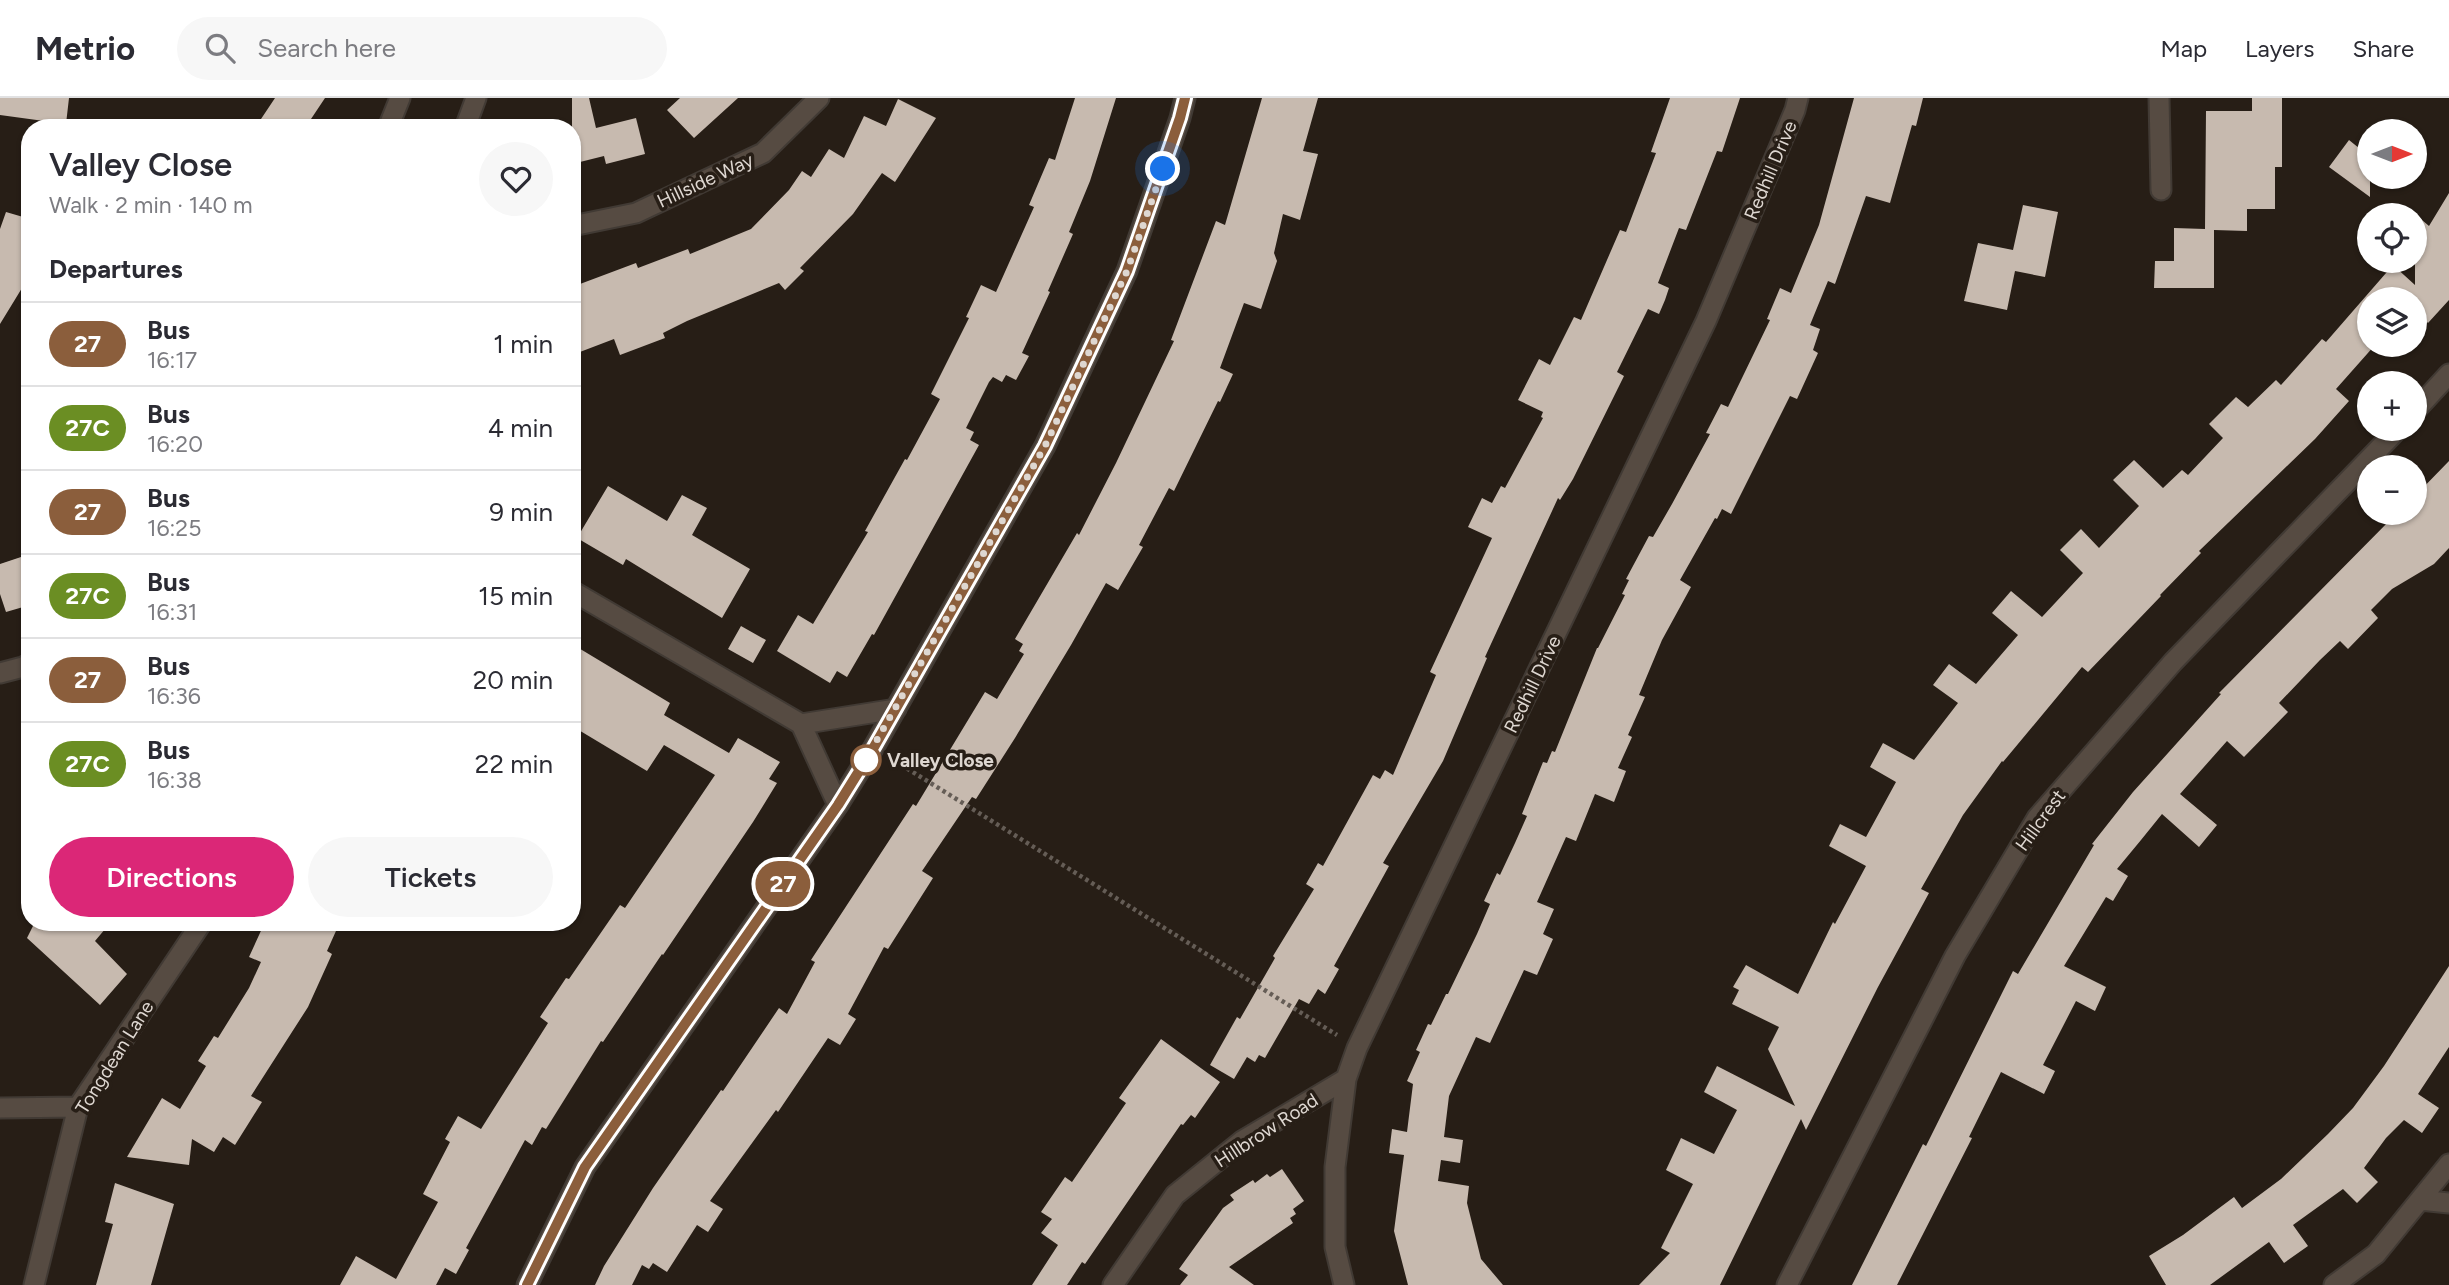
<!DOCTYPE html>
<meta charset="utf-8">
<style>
body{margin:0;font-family:Figtree,sans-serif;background:#f7f7f7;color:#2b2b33;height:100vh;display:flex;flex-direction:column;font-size:26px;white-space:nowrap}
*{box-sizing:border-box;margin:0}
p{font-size:23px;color:#7c7c81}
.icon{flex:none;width:38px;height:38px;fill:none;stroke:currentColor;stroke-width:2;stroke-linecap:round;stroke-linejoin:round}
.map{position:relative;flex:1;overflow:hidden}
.sheet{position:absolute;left:21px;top:21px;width:560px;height:812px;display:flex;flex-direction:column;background:#fff;border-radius:28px;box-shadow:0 2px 5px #0004}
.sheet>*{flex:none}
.badge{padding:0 14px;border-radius:23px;font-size:24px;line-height:46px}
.needle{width:46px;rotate:90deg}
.tools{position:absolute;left:2357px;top:21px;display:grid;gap:14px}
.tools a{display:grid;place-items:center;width:70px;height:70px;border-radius:50%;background:#fff;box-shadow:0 2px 5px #0004;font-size:35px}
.you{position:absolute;width:35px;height:35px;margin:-18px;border:5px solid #fff;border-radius:50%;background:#1a73e8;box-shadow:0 0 0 10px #1a73e833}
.map>.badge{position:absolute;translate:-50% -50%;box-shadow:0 0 0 4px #fff}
h2{padding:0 28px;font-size:26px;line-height:63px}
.round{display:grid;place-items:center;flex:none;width:74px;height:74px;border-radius:37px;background:#f7f7f7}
.overview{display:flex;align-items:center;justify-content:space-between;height:119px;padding:0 28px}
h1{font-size:33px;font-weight:600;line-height:52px}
.action{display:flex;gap:14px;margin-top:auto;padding:14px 28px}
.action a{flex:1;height:80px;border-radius:42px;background:#db2777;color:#fff;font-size:28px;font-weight:600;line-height:80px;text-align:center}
.action a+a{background:#f7f7f7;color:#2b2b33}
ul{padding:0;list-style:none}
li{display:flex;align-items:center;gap:21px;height:84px;padding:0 28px;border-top:2px solid #e1e1e2}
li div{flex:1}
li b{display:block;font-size:26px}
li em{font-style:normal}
li .badge{min-width:77px;font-weight:700;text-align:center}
header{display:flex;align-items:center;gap:42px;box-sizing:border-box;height:98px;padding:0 35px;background:#fff;border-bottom:2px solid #e1e1e2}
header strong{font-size:33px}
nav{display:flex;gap:38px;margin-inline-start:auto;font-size:24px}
.search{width:490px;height:63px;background:#f7f7f7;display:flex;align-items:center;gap:18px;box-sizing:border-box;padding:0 24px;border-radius:38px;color:#7c7c81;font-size:26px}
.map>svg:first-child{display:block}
.building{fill:#c7baaf}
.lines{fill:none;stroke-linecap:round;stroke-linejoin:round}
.minor-casing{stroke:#413a34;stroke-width:23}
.path{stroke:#655d56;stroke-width:4.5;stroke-dasharray:3.5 3.5;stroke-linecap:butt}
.minor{stroke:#564b42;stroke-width:19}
.line-casing{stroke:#fff;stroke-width:16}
.line{stroke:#8b5e3c;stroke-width:10}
.walk{stroke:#ded7d1;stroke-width:7;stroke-dasharray:0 12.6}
.stop-dot{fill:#fff;stroke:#8b5e3c;stroke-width:3.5}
.labels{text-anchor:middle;stroke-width:7;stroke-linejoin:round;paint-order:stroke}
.street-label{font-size:19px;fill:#ded7d1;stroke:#271e16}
.stop-label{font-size:19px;font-weight:bold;fill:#ded7d1;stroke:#271e16;text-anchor:start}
</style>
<header>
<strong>Metrio</strong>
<div class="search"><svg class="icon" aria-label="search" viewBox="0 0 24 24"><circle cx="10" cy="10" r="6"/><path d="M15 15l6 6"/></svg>Search here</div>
<nav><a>Map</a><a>Layers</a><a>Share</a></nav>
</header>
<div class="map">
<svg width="2449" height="1187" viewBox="0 0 2449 1187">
<rect width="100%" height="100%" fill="#271e16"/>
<path class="building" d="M0,0H69L66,26L0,17Z
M275,0H325L305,30H255Z
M572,0H589L596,30L636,20L645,56L606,66L604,58L572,66Z
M680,0H738L694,40L667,12Z
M1075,0H1116L1090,83L1069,134L1073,136L1048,193L1050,194L1022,255L1029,258L1016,282L1006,277L1002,284L993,279L989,284L966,330L974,334L970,342L979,347L874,537L872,536L847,579L837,573L830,585L777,553L798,517L813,526L868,434L865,433L905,361L907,362L940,301L931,296L969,220L966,219L981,187L996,194L1034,109L1029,107L1049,60L1055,62Z
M1262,0H1318L1303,53L1318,56L1300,122L1283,116L1274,155L1277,163L1261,211L1244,205L1220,270L1233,276L1220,304L1218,303L1174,393L1169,390L1139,447L1143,449L1118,492L1106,485L1071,547L1015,640L976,701L972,699L922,773L933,780L888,851L884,849L848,916L856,921L840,947L828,940L778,1014L776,1012L710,1103L723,1111L708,1134L697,1127L667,1174L653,1165L649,1171L642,1167L632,1187H595L604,1168L653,1090L721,992L723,993L779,910L787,916L815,864L811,862L913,706L916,708L985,594L997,601L1024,556L1019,553L1023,546L1015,541L1077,435L1079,437L1116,365L1174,243L1171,242L1216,123L1225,127Z
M1670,0H1740L1722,54L1717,53L1686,132L1679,130L1658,185L1669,190L1665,202L1659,216L1648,211L1617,274L1624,278L1573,381L1560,402L1558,400L1485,559L1487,560L1443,663L1383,765L1389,768L1334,868L1339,871L1325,896L1318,891L1309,906L1299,901L1265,960L1259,957L1255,964L1247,959L1234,981L1210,967L1237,919L1240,921L1275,860L1273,858L1314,791L1306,786L1318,765L1323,768L1373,677L1380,681L1385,672L1393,677L1436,577L1430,574L1492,440L1468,429L1482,400L1492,405L1501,388L1505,390L1543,320L1541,319L1543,314L1518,302L1539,261L1550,267L1574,219L1581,222L1620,132L1626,134L1656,55L1651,54Z
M1854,0H1923L1916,28L1912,27L1890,105L1866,98L1835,186L1828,183L1810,227L1820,231L1813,252L1818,255L1797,301L1790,298L1731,416L1722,411L1717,421L1715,420L1680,482L1691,489L1662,542L1639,597L1645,599L1628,637L1632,639L1618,670L1626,673L1614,704L1595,696L1576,743L1566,739L1537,804L1554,811L1543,836L1553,841L1537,877L1524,872L1490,945L1476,939L1449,998L1444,1039L1463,1042L1460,1065L1441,1062L1438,1083L1469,1088L1467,1105L1481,1161L1503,1187H1408L1394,1133L1404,1057L1389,1055L1392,1031L1407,1034L1413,986L1407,983L1420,954L1416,952L1428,926L1431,927L1446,896H1448L1477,836L1490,806L1484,803L1497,775L1500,777L1515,745L1527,718L1522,716L1543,664L1547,665L1552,653L1555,654L1597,550H1598L1625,497L1622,496L1629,482L1626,481L1649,438L1653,439L1672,406L1710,336L1706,335L1721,306L1728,309L1770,222L1767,221L1780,190L1791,195L1819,127Z
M2252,0H2282V69H2275V111H2247V133L2214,132V190H2154L2155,163H2174V130L2205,131L2206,13H2252Z
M898,1L936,20L895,84L882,75L853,116L800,170L804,173L785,192L779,185L687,223L663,235L665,240L620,257L614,241L572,257V189L636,165L638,170L688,151L690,156L751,131L789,92L802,73L811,79L829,51L844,60L864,18L886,28Z
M2349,42L2370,59V99L2329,69Z
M2449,95V202L2428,225L2424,221L2415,231V201H2370V247H2375L2336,291L2349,303L2315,341L2199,453L2201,455L2160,497L2161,498L2088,574L2082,569L2003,664L2002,663L1963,717L1921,791L1929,795L1878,889L1806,1032L1801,1021L1720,1187H1639L1670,1155L1661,1150L1693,1086L1666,1072L1681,1040L1714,1056L1737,1012L1704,994L1717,968L1795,1008L1768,951L1779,929L1732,906L1739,892L1733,889L1746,867L1798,896L1833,824L1835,826L1866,768L1829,748L1840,726L1866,739L1896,684L1870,669L1883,645L1914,662L1958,605L1933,587L1949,566L1976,586L2018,537L1992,515L2011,493L2042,519L2083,475L2060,452L2081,431L2099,450L2139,408L2113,382L2134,362L2163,390L2182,372L2188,377L2223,340L2209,326L2236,299L2248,309L2276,282L2281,287L2322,241L2326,244L2393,167L2415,187V116L2429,128Z
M2023,107L2058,114L2045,179L2015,173L2007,212L1964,203L1978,145L2013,152Z
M6,114L30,121V177L0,226V131Z
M2449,363V450L2434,466L2392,491L2371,512L2378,520L2348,551L2340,543L2320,562L2279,605L2288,614L2244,659L2227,643L2180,696L2217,727L2199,749L2162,716L2141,742L2117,771L2128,778L2113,803L2106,799L2064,868L2106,889L2095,913L2076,903L2043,967L2055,973L2044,996L2001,974L1969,1039L1972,1040L1897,1187H1852L1923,1046L1926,1048L2013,873L2018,876L2094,747L2092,746L2133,694L2221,596L2219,595L2397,415H2415V398Z
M608,388L667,423L682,397L707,410L692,437L750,471L722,520L626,461L623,467L577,440Z
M30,456V507L6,514L0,496V466Z
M741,528L766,542L753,565L728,551Z
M572,546L670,605L664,617L729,655L738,640L780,664L769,681L777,685L753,724L663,857L662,856L603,944L601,943L546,1031L542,1029L532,1047L525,1042L466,1150L469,1152L456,1176L445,1170L436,1187H340L356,1158L396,1181L438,1104L423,1096L450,1044L445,1041L458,1018L481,1031L548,925L540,919L566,880L569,881L620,807L625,810L715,677L664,647L647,673L572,628Z
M35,824H111L95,843L127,876L100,907L27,840Z
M265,824H340L327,853L332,856L308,909L251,998L262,1004L235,1047L223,1039L214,1054L192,1041L189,1067L127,1059L162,1000L180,1011L206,968L198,963L214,938L218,940L249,890L261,864L249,859Z
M2449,868V949L2418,996L2439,1010L2422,1035L2404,1022L2386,1040L2364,1070L2378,1084L2357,1105L2343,1091L2293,1127L2308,1148L2284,1165L2269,1144L2210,1187H2166L2149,1158L2183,1137L2234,1099L2242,1110L2281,1081L2328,1036L2353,1010L2384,968Z
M1161,941L1220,984L1195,1020L1191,1017L1183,1027L1181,1026L1085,1166L1082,1164L1067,1187H1032L1058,1147L1041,1135L1052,1121L1041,1114L1065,1079L1072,1084L1126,1005L1119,1000Z
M1282,1071L1304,1103L1293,1111L1296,1116L1290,1120L1293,1125L1229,1169L1254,1187H1180L1188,1177L1179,1171L1223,1110L1234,1102L1230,1097L1253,1082L1255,1085L1267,1076L1270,1079Z
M115,1085L174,1106L151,1187H96L113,1126L105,1124Z"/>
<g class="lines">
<g class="minor-casing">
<path id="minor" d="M2159,0L2161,92
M388,30L400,0
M465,30L476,0
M572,128L636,115L763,55L819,0
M2415,313L2449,276
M572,493L801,626L838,707
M0,575L23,569L30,565
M801,626L896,611
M0,1010L78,1009
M2420,1102L2449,1105
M34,1187L78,1009L202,824
M527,1187L585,1069L838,707L874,649L1045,348L1127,173L1180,20L1185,0
M1113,1187L1175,1097L1242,1043L1346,981
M1344,1187L1335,1149V1069L1346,981L1357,950L1706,223L1795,12L1798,0
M1787,1187L1955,858L2037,720L2173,564L2398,331
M2334,1187L2376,1156L2449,1066"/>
</g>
<path class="path" d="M895,663L1337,937"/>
<use href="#minor" class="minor"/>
</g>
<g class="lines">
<g class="line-casing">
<path id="line" d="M527,1187L585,1069L838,707L874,649L1045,348L1127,173L1180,20L1185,0"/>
</g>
<use href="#line" class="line"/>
<path class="walk" d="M866,662L862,668L1045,348L1127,173L1163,71"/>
</g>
<circle class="stop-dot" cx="866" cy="662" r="14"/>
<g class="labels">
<g class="street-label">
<text transform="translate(1770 72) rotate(-67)" y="7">Redhill Drive</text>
<text transform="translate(705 82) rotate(-25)" y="7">Hillside Way</text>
<text transform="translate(1532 586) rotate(-64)" y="7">Redhill Drive</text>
<text transform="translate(2040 722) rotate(-54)" y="7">Hillcrest</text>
<text transform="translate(114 959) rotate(-58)" y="7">Tongdean Lane</text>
<text transform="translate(1266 1032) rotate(-33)" y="7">Hillbrow Road</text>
</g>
<g class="stop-label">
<text x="887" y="669">Valley Close</text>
</g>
</g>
</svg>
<div class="tools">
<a><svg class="needle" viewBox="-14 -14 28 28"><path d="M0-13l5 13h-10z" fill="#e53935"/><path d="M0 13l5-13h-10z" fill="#7c7c81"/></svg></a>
<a><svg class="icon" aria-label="locate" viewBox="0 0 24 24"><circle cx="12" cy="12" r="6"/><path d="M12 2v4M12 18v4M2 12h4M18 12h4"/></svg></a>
<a><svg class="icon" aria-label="layers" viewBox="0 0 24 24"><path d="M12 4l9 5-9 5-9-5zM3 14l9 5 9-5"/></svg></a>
<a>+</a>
<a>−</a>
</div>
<div class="you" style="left:1163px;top:71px"></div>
<b class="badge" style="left:783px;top:786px;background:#8b5e3c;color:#fff">27</b>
<section class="sheet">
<div class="overview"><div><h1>Valley Close</h1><p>Walk · 2 min · 140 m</p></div><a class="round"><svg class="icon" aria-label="heart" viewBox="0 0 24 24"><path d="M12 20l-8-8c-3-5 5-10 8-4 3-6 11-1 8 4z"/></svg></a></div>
<h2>Departures</h2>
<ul>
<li><span class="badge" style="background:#8b5e3c;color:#fff">27</span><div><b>Bus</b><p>16:17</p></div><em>1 min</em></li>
<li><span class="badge" style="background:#6b8e23;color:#fff">27C</span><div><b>Bus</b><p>16:20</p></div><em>4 min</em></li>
<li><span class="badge" style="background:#8b5e3c;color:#fff">27</span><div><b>Bus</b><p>16:25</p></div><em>9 min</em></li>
<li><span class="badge" style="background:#6b8e23;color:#fff">27C</span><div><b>Bus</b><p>16:31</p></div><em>15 min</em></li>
<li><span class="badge" style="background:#8b5e3c;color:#fff">27</span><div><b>Bus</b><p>16:36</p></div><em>20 min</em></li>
<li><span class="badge" style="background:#6b8e23;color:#fff">27C</span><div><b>Bus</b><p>16:38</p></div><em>22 min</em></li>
</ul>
<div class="action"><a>Directions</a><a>Tickets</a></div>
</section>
</div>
